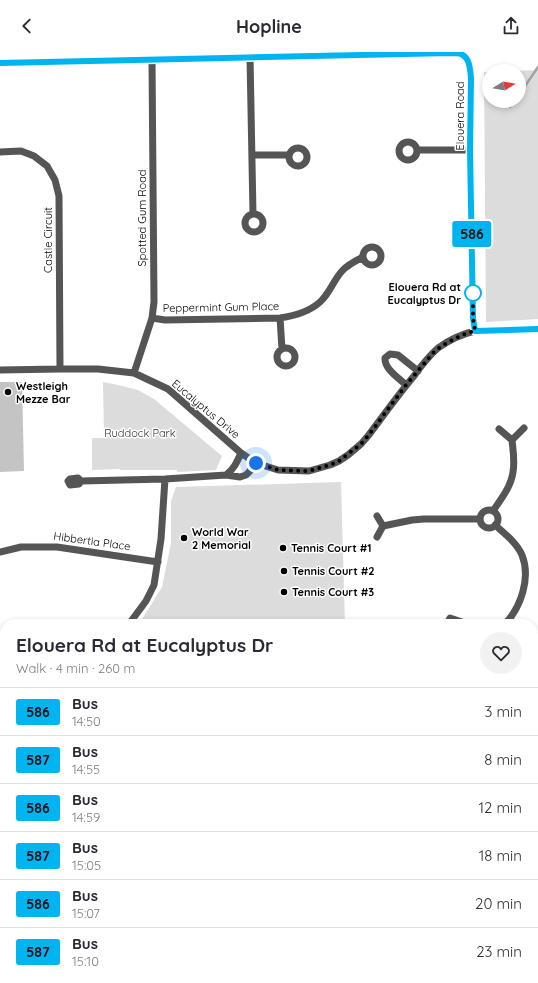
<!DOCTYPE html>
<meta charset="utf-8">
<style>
body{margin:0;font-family:Quicksand,sans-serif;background:#f2f2f3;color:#2b2b33;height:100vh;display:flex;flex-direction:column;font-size:15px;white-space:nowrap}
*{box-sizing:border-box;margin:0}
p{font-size:13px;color:#7c7c81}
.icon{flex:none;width:22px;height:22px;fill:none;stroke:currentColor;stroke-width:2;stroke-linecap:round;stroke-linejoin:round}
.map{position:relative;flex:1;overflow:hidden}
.drawer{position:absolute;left:0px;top:567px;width:538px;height:364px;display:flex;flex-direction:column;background:#fff;border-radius:16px 16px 0 0;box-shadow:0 2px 6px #0003}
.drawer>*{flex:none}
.badge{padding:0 8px;border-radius:3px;font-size:14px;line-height:26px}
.needle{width:26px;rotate:79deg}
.tools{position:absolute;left:482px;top:12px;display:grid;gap:8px}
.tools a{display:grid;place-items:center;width:44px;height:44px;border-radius:50%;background:#fff;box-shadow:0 2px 6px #0003;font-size:20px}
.you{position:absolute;width:20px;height:20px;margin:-10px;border:3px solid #fff;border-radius:50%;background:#1a73e8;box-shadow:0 0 0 6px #1a73e833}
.map>.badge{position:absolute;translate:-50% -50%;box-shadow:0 0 0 2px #fff}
.round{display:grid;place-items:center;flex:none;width:42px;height:42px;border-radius:21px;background:#f2f2f3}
.overview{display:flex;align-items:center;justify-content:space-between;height:68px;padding:0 16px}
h1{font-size:19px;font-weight:800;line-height:30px}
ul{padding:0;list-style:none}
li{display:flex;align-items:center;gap:12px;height:48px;padding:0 16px;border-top:1px solid #e1e1e2}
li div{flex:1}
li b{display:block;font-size:15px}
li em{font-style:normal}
li .badge{min-width:44px;font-weight:700;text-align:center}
header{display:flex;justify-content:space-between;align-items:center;height:52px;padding:0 16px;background:#fff;font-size:18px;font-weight:800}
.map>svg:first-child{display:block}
.green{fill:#dcdcdc}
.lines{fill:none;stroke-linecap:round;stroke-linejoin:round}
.stream{stroke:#a3a3a3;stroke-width:2.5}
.building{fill:#c4c4c4}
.minor{stroke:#555;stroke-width:7}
.secondary{stroke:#222;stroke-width:8}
.line-casing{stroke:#fff;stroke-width:9}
.line{stroke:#00b5ef;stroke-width:6}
.walk{stroke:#000;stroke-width:4;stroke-dasharray:0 7.2}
.stop-dot{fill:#fff;stroke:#00b5ef;stroke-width:2}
.poi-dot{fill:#000;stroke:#fff;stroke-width:1.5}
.labels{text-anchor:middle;stroke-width:3;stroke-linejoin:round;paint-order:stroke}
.street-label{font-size:11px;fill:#000;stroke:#fff}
.stop-label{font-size:11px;font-weight:bold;fill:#000;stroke:#fff;text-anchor:end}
.poi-label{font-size:11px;font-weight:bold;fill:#000;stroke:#fff;text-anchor:start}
.park-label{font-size:11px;fill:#333;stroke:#fff}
</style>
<header><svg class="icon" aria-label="back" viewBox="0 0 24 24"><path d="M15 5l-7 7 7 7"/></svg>Hopline<svg class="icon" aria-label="share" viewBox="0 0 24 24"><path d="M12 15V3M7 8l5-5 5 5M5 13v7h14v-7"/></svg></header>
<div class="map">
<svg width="538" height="931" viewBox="0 0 538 931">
<rect width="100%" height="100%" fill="#fff"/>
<path class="green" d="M538,18V267L486,270L484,20H489V49H519V19H513Z
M103,330L118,333L138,338L154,347L222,404L216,418L177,420V418H120V417L92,418V386H104Z
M341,430L345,572H139L162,535L171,491V449L176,435Z
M533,720H538V840L533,841Z"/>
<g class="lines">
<path class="stream" d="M519,43L538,15
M510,55L515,49"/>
</g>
<path class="building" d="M0,330H22L24,419L0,420Z"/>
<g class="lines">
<path class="minor" d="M250,5L253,162
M0,11L451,1L461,2L467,7L469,12L471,26L470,98L473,266L475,279
M399 99a9 9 0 1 1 18 0a9 9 0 1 1-18 0Z
M289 105a9 9 0 1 1 18 0a9 9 0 1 1-18 0Z
M417,98H470
M0,100L21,99L34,104L47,114L55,128L59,144L60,317
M252,103H289
M245 171a9 9 0 1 1 18 0a9 9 0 1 1-18 0Z
M363 204a9 9 0 1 1 18 0a9 9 0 1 1-18 0Z
M152,266L165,268L280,266C294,264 309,260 320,250C330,241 333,229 342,219C347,213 355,209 363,205
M280,266L282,297
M277 305a9 9 0 1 1 18 0a9 9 0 1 1-18 0Z
M0,318L60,317H98L134,321L168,337L241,401L256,411L278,418L309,419L330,413L339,409L348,403L361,392L368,384C383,364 398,343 414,324C421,314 429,304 438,296C449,288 462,282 475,279L538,277
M134,321L152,266L154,250L152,8
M406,333C399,326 384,317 385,306L390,302L398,303L418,319
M499,377L512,388
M226,423C234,417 237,410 241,401
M81,429L79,432L70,433L68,429L70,427L78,426L81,429L165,427L226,423L240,425L246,423L249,420L256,411
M480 467a9 9 0 1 1 18 0a9 9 0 1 1-18 0Z
M493,459C501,447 511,435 513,420C515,409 513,398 512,388L524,376
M377,464L383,474
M495,473C505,482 517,491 522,503C531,526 521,555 505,572
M377,485L383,474L412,468L424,467H479
M0,500L21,495H57L158,510
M129,572L146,549L154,533L161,487L165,427
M447,572L450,566L468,572
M0,898H5"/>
<path class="secondary" d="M533,708H538
M0,732H5"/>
</g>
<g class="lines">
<g class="line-casing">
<path id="line" d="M0,11C150,8 301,4 451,1C454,1 458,1 461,2C470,6 470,17 471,26L470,98L473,266L475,279L538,277"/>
</g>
<use href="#line" class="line"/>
<path class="walk" d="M256,411L278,418L309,419L330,413L339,409L361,392L368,384L406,333L433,301L439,296L448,290L467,281L475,279L473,266V236V241"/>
</g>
<circle class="stop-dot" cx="473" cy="241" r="8"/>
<g class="poi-dot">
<circle cx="8" cy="340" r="4"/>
<circle cx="184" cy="486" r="4"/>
<circle cx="283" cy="496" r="4"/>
<circle cx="284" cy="519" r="4"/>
<circle cx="284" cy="540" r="4"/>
</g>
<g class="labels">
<g class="street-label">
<text transform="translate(460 64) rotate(-90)" y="4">Elouera Road</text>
<text transform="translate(142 166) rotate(-90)" y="4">Spotted Gum Road</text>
<text transform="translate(48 188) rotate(-90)" y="4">Castle Circuit</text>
<text transform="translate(221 255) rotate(-1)" y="4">Peppermint Gum Place</text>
<text transform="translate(206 357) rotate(40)" y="4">Eucalyptus Drive</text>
<text transform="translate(92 489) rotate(8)" y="4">Hibbertia Place</text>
</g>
<g class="stop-label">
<text x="461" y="239">Elouera Rd at<tspan x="461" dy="13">Eucalyptus Dr</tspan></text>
</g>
<g class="poi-label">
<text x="16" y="338">Westleigh<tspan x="16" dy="13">Mezze Bar</tspan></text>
<text x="192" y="484">World War<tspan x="192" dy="13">2 Memorial</tspan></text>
<text x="291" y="500">Tennis Court #1</text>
<text x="292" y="523">Tennis Court #2</text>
<text x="292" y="544">Tennis Court #3</text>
</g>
<g class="park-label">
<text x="140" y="385">Ruddock Park</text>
</g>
</g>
</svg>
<div class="tools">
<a><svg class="needle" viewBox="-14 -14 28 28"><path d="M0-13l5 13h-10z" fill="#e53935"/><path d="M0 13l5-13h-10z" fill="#7c7c81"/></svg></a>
</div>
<div class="you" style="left:256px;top:411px"></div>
<b class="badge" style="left:472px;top:182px;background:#00b5ef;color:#111">586</b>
<section class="drawer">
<div class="overview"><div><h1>Elouera Rd at Eucalyptus Dr</h1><p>Walk · 4 min · 260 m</p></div><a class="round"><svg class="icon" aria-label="heart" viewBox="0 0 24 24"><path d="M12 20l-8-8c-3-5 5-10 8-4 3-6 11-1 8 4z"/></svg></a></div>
<ul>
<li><span class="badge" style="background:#00b5ef;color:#111">586</span><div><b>Bus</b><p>14:50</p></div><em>3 min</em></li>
<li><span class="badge" style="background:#00b5ef;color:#111">587</span><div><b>Bus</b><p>14:55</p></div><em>8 min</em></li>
<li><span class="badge" style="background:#00b5ef;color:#111">586</span><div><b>Bus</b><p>14:59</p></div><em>12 min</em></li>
<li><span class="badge" style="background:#00b5ef;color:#111">587</span><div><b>Bus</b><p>15:05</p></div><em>18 min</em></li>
<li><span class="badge" style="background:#00b5ef;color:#111">586</span><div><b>Bus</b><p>15:07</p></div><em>20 min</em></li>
<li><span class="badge" style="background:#00b5ef;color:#111">587</span><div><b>Bus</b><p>15:10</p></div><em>23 min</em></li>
</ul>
</section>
</div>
